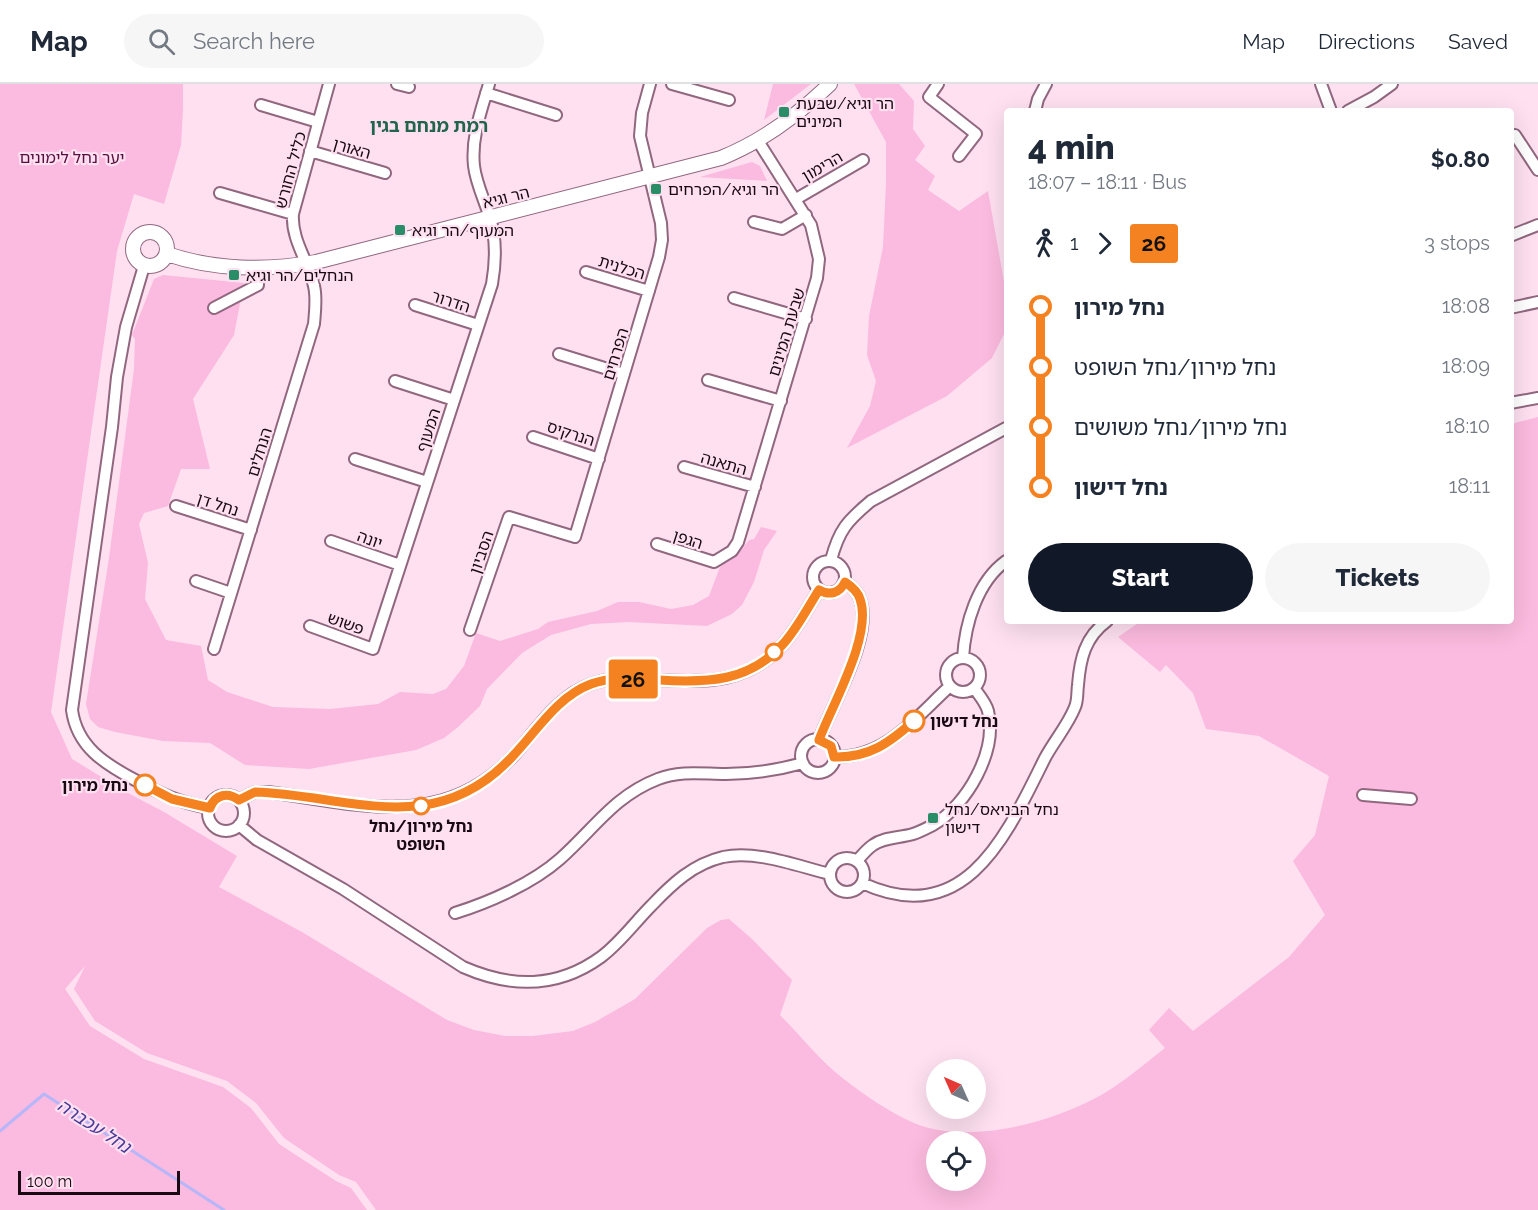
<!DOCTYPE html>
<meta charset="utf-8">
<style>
body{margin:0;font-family:Raleway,"Noto Sans Hebrew",sans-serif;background:#f6f6f7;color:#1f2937;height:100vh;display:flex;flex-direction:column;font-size:22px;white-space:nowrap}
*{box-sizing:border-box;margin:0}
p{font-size:20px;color:#747a83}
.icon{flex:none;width:33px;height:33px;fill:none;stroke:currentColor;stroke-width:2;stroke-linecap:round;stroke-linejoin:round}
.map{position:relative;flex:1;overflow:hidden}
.side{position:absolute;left:1004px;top:24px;width:510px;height:516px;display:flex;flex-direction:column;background:#fff;border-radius:6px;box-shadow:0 6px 24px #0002}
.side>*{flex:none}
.badge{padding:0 12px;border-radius:4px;font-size:21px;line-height:39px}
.needle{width:39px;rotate:315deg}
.fabs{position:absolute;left:926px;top:975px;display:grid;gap:12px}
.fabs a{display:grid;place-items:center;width:60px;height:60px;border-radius:50%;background:#fff;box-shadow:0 6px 24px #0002;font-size:30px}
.scale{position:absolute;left:18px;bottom:15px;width:162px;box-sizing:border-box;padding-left:6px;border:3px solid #180912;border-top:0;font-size:16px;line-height:21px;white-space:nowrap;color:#180912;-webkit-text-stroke:4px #fee0f0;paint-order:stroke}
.map>.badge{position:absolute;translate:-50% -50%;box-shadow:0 0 0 3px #fff}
.legs{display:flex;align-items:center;gap:9px;height:66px;padding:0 24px;font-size:20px}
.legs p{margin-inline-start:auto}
.head{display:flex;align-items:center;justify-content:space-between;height:102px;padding:0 24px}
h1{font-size:33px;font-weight:800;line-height:45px}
.cta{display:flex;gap:12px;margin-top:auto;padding:12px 24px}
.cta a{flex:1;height:69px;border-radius:36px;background:#111827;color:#fff;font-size:24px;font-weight:800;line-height:69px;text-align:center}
.cta a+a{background:#f6f6f7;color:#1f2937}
ul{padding:0 24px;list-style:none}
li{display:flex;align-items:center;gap:21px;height:60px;font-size:22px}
li i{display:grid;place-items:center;width:9px;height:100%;margin:0 8px;background:currentColor}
li i::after{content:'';width:15px;height:15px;margin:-8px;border:4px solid;border-radius:50%;background:#fff}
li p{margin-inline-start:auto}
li:first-child i{background:linear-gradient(#0000 50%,currentColor 0)}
li:last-child i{background:linear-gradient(currentColor 50%,#0000 0)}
header{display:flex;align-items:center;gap:36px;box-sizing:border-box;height:84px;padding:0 30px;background:#fff;border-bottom:2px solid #e0e1e3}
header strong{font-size:28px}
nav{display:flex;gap:33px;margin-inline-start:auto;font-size:21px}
.search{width:420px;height:54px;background:#f6f6f7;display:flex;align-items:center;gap:15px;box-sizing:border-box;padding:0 21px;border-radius:33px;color:#747a83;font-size:22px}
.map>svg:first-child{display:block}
.green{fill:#fbbadf;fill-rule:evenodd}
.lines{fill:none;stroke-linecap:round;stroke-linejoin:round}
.stream{stroke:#b6b6f9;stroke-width:3}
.minor-casing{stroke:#91677f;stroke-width:14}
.tertiary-casing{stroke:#91677f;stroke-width:16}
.minor{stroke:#fff;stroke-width:10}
.tertiary{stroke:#fff;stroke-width:14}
.line-1-casing{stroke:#fff;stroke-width:14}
.line-1{stroke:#f58220;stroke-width:9}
.poi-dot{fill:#298d68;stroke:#fee0f0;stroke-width:2}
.stop-1-dot{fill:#fff;stroke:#f58220;stroke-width:3}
.labels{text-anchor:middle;stroke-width:4.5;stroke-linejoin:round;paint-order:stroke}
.poi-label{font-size:16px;fill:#180912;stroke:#fee0f0;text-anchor:start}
.street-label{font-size:16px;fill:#180912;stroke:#fee0f0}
.park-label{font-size:16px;fill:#580e40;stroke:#fee0f0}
.stop-label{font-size:16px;font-weight:bold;fill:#180912;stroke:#fee0f0;text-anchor:start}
.neighbourhood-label{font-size:18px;font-weight:bold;fill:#21644b;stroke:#fee0f0}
.water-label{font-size:18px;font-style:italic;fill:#483b99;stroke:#fee0f0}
</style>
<header>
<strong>Map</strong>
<div class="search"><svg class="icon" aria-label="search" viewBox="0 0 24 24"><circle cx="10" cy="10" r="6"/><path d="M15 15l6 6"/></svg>Search here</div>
<nav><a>Map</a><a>Directions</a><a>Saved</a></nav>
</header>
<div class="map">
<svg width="1538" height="1126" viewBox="0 0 1538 1126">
<rect width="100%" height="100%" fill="#fee0f0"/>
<path class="green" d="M0,0H183V25L181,61L164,120L134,110L117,167L51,628L72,675L126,708L164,728L237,772L219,803L302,848L447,936L474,946L505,952H533L573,947L595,938L635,915L707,844L721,836L729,835L752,855L792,896L780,931C801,952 821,978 845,996C866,1012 889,1028 914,1039C971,1063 1065,1036 1114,1003C1132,991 1148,977 1165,964L1149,946L1169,924L1193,947L1289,873L1325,831L1293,777L1315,751L1329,692L1259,652L1206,645L1193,609L1166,581L1160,588L1118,553L1141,537H1510L1511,340L1538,333V1126H376L356,1098L339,1091L284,1054L256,1019L227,997L147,969L95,937L74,905L85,882L65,905L90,942L144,975L223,1003L251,1024L279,1060L336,1097L351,1104L367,1126H0ZM936,1058H975V1096H936Z
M773,0H811L764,36Z
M854,0H899L914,17L913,45L925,62L915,76L935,92L928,106L959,127L988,107L1006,209V246L992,274L947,312L847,364L870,322L876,297L867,271L869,232L883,163L886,99V58Z
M752,78L760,82L767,97L700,93Z
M163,191L244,199L234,251L193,315L210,385H181L168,422L144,429L139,440L148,479L145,515L166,556L201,562L208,596L227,608L273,623L330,625L378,620L400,608L433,610L446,605L464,582L476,549L500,557L538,545L548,538L597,527L618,518H639L671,525L693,521L709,512L720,483L742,465L749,456L754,455L761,443L777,447L764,466L754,498L742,521L732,530L707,542L629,538L591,540L551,551L522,569L487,605L480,622L458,643L444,654L416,666L309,685L245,681L210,659L163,657L115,648L98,643L90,635L86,620L109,474L134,285L135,255L132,251L154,195Z"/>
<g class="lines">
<path class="stream" d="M0,1047L44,1010L224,1126"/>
<g class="minor-casing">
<path id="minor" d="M397,0L409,3
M672,0L729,16
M938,0L929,13L976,50L959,72
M1321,0L1331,27
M486,9L556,31
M261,21L318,38
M1035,27L1038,15L1046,0
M1348,27L1374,13L1392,0
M1515,51L1538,86
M310,67L385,89
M220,109L293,130
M796,115L863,76
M754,138L782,145L806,131
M1510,152L1538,141
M144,182L126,243L117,293L112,343L72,626C77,663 105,680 135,696C163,711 178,718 209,724
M586,188L649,207
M734,214L806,235
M415,221L478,241
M214,224L258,201L259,183
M1510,224L1538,218
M559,270L624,290
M708,296L781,317
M395,297L454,316
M1510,319L1538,314
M533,353L599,375
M355,375L427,398
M684,383L755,403
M176,422L251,446
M331,457L400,481
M657,460L714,478L732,467L738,458L817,194L819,175L811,141L758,57
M831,476C839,446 847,437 871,417L1006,344
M813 493a16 16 0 1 1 32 0a16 16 0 1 1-32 0Z
M196,497L231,509
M310,542L373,565L492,200C496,177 497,154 489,131C484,115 476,99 474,82C471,54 481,27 489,0
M470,546L509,433L575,453L659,173L662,156L661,139L640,52L642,29L650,0
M214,565L314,240C315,228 317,214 314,202C309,178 291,156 293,130L329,0
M963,574C965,540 977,498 1006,477
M946 591a17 17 0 1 1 34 0a17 17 0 1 1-34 0Z
M801 672a17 17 0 1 1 34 0a17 17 0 1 1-34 0Z
M819,656C832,620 874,552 860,515C858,508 851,502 845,498
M834,673C886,674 915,634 950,602
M208 729a18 18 0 1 1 36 0a18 18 0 1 1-36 0Z
M1363,711L1411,715
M239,716L255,708H268C358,720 444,748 515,670C537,645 559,611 591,600C613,592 636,595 659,596C707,599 749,599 784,559C798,543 808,523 819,506
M239,741L257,756L343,805L463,883C511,904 557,905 601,873C620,859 635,838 652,821C672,800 693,780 723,773C757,766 797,782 830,790
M830 791a17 17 0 1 1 34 0a17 17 0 1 1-34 0Z
M857,777C862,771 867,765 873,761C884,753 900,754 913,750C920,748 927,744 933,741C967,721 998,667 988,627C986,619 979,611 974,604
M862,799C966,847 1007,750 1045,674C1054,657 1068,641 1075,623C1078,616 1077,608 1078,601C1080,575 1085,553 1107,537
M455,829C490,818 533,799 560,775C594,745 614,712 658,695C681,686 703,690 726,690C752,690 778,686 803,679"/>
</g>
<g class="tertiary-casing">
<path id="tertiary" d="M133 165a17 17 0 1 1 34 0a17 17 0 1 1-34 0Z
M167,170C214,186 267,187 316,178L721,74C763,57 797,32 830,0"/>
</g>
<use href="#minor" class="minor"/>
<use href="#tertiary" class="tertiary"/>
</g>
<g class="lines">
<g class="line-1-casing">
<path id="line-1" d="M145,701L172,715L210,724C215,710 228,708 239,716L255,708C348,711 432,755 509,676C535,650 556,613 591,600C613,592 637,595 659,596C707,599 750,598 784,559C798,543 808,523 819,506C830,512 840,509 845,498C851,502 858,508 860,515C873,551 832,621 819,656L831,662L834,673C869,674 889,659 914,637"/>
</g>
<use href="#line-1" class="line-1"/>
</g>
<g class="poi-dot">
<rect x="778" y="22" width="12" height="12" rx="3"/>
<rect x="650" y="99" width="12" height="12" rx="3"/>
<rect x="394" y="140" width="12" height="12" rx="3"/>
<rect x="228" y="185" width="12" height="12" rx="3"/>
<rect x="927" y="728" width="12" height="12" rx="3"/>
</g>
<g class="stop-1-dot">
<circle cx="774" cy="568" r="8"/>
<circle cx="914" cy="637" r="10"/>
<circle cx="145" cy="701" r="10"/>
<circle cx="421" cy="722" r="8"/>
</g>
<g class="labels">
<g class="poi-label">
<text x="796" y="25">הר וגיא/שבעת<tspan x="796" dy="18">המינים</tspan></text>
<text x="668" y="111">הר וגיא/הפרחים</text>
<text x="412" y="152">המעוף/הר וגיא</text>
<text x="246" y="197">הנחלים/הר וגיא</text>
<text x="945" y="731">נחל הבניאס/נחל<tspan x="945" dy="18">דישון</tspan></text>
</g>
<g class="street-label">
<text transform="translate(352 64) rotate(16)" y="6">האורן</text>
<text transform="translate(822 82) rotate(-30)" y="6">הרימון</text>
<text transform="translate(290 86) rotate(-75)" y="6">כליל החורש</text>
<text transform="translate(506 113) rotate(-14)" y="6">הר וגיא</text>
<text transform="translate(622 183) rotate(17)" y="6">הכלנית</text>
<text transform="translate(451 217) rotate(18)" y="6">הדרור</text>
<text transform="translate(786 248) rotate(-73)" y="6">שבעת המינים</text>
<text transform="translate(615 270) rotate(-73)" y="6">הפרחים</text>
<text transform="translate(428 346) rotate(-72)" y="6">המעוף</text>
<text transform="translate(571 349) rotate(18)" y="6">הנרקיס</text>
<text transform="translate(259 368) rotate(-73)" y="6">הנחלים</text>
<text transform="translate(724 379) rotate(16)" y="6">התאנה</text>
<text transform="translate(218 420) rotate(18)" y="6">נחל דן</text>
<text transform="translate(370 455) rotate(20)" y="6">יונה</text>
<text transform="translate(688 455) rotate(18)" y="6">הגפן</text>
<text transform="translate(481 468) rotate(-71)" y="6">הסביון</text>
<text transform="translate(346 539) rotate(20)" y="6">פשוש</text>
</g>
<g class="park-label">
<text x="72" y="79">יער נחל לימונים</text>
</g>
<g class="stop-label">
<text x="930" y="643">נחל דישון</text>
<text x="128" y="707" text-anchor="end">נחל מירון</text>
<text x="421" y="748" text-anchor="middle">נחל מירון/נחל<tspan x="421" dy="18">השופט</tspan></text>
</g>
<g class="neighbourhood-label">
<text x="429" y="48">רמת מנחם בגין</text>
</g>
<g class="water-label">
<text transform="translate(94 1042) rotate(33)" y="6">נחל עכברה</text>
</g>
</g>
</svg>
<div class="fabs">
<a><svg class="needle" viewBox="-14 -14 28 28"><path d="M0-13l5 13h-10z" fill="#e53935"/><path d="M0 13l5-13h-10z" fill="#747a83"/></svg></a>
<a><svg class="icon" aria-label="locate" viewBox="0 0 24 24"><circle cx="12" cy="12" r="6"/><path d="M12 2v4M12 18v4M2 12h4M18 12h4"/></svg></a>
</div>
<div class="scale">100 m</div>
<b class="badge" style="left:633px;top:595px;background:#f58220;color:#111">26</b>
<section class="side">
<div class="head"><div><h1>4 min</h1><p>18:07 – 18:11 · Bus</p></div><b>$0.80</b></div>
<div class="legs"><svg class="icon" aria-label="walk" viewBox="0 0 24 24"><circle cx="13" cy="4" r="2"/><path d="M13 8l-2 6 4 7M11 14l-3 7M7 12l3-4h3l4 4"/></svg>1<svg class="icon" aria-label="forward" viewBox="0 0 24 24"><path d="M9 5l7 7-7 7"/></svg><b class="badge" style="background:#f58220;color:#111">26</b><p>3 stops</p></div>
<ul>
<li><i style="color:#f58220"></i><b>נחל מירון</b><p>18:08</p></li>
<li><i style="color:#f58220"></i><span>נחל מירון/נחל השופט</span><p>18:09</p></li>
<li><i style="color:#f58220"></i><span>נחל מירון/נחל משושים</span><p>18:10</p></li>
<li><i style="color:#f58220"></i><b>נחל דישון</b><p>18:11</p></li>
</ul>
<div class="cta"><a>Start</a><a>Tickets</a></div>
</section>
</div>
